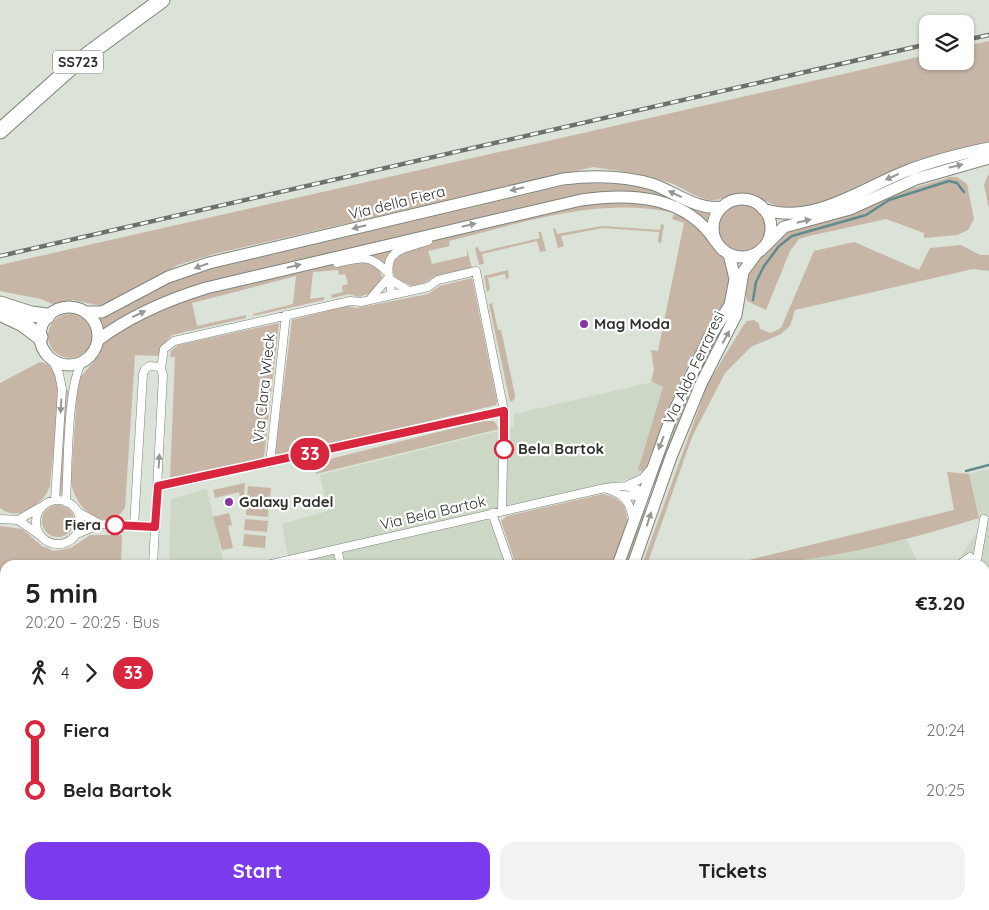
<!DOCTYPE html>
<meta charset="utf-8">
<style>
body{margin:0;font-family:Quicksand,sans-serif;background:#f2f2f2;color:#222;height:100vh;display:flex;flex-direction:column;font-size:19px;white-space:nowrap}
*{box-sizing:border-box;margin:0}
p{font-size:16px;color:#767676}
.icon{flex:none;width:28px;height:28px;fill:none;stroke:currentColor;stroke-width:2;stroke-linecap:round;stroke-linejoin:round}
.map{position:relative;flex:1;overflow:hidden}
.sheet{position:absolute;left:0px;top:560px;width:990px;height:350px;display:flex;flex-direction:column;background:#fff;border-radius:15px 15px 0 0;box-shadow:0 1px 4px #0004}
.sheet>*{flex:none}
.badge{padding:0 10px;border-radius:16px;font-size:18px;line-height:32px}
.buttons{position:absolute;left:919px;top:15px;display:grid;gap:10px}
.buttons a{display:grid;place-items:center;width:55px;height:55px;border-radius:10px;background:#fff;box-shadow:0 1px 4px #0004;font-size:25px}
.map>.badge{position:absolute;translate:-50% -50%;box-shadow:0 0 0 2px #fff}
.legs{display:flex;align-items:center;gap:8px;height:55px;padding:0 25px;font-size:16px}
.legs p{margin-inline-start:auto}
.overview{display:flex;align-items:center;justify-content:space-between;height:85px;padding:0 25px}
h1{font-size:28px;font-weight:800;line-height:38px}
.action{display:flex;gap:10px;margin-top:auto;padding:10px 25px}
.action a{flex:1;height:58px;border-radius:15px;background:#7c3aed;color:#fff;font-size:20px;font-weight:800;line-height:58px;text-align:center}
.action a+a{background:#f2f2f2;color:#222}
ul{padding:0 25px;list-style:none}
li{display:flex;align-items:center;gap:18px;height:60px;font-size:19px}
li i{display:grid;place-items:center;width:8px;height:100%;margin:0 6px;background:currentColor}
li i::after{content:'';width:12px;height:12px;margin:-6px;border:4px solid;border-radius:50%;background:#fff}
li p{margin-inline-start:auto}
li:first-child i{background:linear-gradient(#0000 50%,currentColor 0)}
li:last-child i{background:linear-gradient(currentColor 50%,#0000 0)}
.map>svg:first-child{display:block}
.built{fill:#ccd7c5}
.green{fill:#c7b5a6}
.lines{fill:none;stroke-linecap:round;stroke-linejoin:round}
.stream{stroke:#608b8e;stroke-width:2.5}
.street-casing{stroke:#7e847a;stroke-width:9}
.secondary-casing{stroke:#7e847a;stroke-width:13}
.highway-casing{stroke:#7e847a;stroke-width:17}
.street{stroke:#fff;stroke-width:8}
.secondary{stroke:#fff;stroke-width:11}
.highway{stroke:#fff;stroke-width:15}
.rail-casing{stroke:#6d716b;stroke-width:4.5}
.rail{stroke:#fff;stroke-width:2.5;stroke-dasharray:8;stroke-linecap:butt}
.oneway{fill:#969896}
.line-1-casing{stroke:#fff;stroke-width:11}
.line-1{stroke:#d7263d;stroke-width:8}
.poi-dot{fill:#8a35a3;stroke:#fff;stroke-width:2}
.stop-1-dot{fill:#fff;stroke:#d7263d;stroke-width:2.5}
.labels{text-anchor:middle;stroke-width:4.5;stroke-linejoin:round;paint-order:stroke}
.shield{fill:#fff;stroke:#6d6e6b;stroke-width:1}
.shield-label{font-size:14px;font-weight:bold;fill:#2e302c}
.street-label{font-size:15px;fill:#2e302c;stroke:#fff}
.poi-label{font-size:15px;font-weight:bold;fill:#2e302c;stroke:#fff;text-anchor:start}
.stop-label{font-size:15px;font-weight:bold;fill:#2e302c;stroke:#fff;text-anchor:start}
</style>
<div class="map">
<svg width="989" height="910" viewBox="0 0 989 910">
<rect width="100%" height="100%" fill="#dbe2d7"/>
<path class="built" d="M687,374L643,476L495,508L515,565H253L288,557L282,524L328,511L320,475L514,427V414Z
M989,469V910H828L825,906L820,905H985V565H955L981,526L969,474Z
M207,489L224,565H169L171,499Z
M907,540L919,565H772Z
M0,617L5,618V905H128V910H0Z
M208,905H519L518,910H207Z
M763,905H814L806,910H790Z"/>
<path class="green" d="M989,41V144C952,151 916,162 880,176C852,188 827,204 796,208C777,210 766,199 749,195C734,191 722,202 709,200C693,197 682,186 667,182C643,173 618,171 593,167L214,254L178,265L102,306L73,300L55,305L41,299L0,291V265L927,55L928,61H965V46Z
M989,173V208L984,185Z
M950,177H957L967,184L974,219L968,230L957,235L924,238V233L886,219L809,236L799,239L790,251L766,310L747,301C739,267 763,260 779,235L890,195Z
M575,183L633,184L658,191L711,211L706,223L697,214L644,194L610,192L570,197L134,312L116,320L104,330L99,319L118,311L163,285L194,273Z
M627,201L646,203L681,214L709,237L731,271L726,301L689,364L671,402L644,472L638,470L663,387L651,381L654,370L651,350L658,351L684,223L672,219L674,213C597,196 523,223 449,241L450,246L428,251L432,264L467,256V249L472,268L435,276L424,283L412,286L396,279C392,272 390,263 395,257C406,242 548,210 574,205C591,202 610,203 627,201Z
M719 228a23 23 0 1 1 46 0a23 23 0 1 1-46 0Z
M661,224L664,225L661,243L658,242L659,232L603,228L561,236L564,246L558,248L553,229L555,228L557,234L602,226L660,230Z
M538,232H541L546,251L540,252L537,241L482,254L484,264L479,265L475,248L478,247L480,252L536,239L540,238Z
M854,242L919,270L930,248L961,245L980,255H989V271L973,269L795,310L790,326L781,334L751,347L725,373L692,437L647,565H642L708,383L743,326L747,321L754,320L759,324L760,329L771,333L781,328L814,251Z
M395,247L390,253L386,268L375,257L368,254Z
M367,260L379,268L382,277L381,283L371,293L358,297L349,294L332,298L331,295L343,292L342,286L348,284L345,274L339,275L338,270L313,272L310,299L324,297V300L253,316V314L293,304L296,276L192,303L197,326L246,315V318L172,335L162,346L159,356L135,355L125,508L116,519C93,525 73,502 71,481L77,392L79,379L100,354L103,345L121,329L188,299L318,266Z
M508,270L509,277L506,280L505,274L488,278L490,289L487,292L484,276Z
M472,278L497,401L496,405L289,455H279L275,453L292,320L347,306L357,308L428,294L440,286Z
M492,303L498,330H501L515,395L514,400L510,402L489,304Z
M48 336a22 22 0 1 1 44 0a22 22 0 1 1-44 0Z
M729,315H732L657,486L649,484L697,370Z
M279,323L264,457L256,462L170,479L175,357H170L171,351L178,345Z
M40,362C48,363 53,368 56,377C61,394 52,465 50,486C43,505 19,523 0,508V383Z
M65,390H68L62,495L59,494Z
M482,421H494L499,429L316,474L314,463Z
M947,472L969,474L979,518C898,543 813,565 728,565L954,510Z
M245,483L244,496L240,497L239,492L215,498L213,490Z
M248,486L271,488L270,499L247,497Z
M603,494C643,502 622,538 614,565H516L501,521L507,516Z
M247,503L269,505L268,517L246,515Z
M42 521a16 16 0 1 1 32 0a16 16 0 1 1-32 0Z
M641,507L649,512L630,565H622Z
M229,513L232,525L228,526L233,548L222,550L213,517Z
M245,519L268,521L267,532L244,530Z
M0,526L22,529L42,546L54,551L71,548L90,535H122L121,565H5V598L0,601Z
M244,534L266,536L265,548L243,546Z
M148,905H206L205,910H148Z"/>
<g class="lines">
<path class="stream" d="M753,300L756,282L764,266L779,246L792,236L866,215L889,200L949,181L957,183L964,192
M966,471L989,465"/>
<g class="street-casing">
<path id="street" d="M337,263C361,258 369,253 387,272
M392,295C383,252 390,252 428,241
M371,298L388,278L409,291
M52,359L59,374L62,389L55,500
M161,368L164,349L174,341L350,301L361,302L428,287L438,280L476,271L504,411L502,511
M270,463L286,315
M628,485L643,478L649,471
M158,487L504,411
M607,489C624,494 630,502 633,519
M36 522a22 22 0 1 1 44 0a22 22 0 1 1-44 0Z
M66,502C68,470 67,386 82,362
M78,512L100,524
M492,513L510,565
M0,519L18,520L38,534
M18,520L39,508
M134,526L143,374L145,369L150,366L160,367L163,375L153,565
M79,533L100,524L155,527
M337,549L341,565
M267,565L605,488C619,486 631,484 643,493L636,496L623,495
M959,565L970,557L976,565
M976,565L984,519
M985,600L989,604
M0,609H5
M985,639L989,641
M985,755L989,768
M563,905L575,908L587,905
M736,905L761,910
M138,910V905
M317,910L318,905
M424,910L426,905
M820,910L821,905
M988,910L989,906"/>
</g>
<g class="secondary-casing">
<path id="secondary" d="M713 228a29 29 0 1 1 58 0a29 29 0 1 1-58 0Z
M763,209C812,226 861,189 904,172C932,161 960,154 989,148
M764,247L784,227L850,209L916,179L989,158
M40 336a29 29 0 1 1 58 0a29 29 0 1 1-58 0Z
M86,312H102L168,277L209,263L563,179C594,175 622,175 652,184C673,191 698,211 722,207
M98,340C130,316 167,300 206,288L581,200C631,193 686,195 716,242
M618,565L671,418L709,338L730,305L735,279L729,254
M633,565L671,457L701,384L736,315L743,272L757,253
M531,910L533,905
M552,910L553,905"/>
</g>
<g class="highway-casing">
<path id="highway" d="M0,131L76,63L162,0
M0,304L31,314L47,316
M4,315L23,324L40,337"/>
</g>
<use href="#street" class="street"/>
<use href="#secondary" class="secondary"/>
<use href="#highway" class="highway"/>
<g class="rail-casing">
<path id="rail" d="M965,40L989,35
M0,256L928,44"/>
</g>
<use href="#rail" class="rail"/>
</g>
<defs><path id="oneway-solid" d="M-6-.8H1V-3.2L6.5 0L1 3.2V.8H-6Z" transform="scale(1.25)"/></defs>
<g class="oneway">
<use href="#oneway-solid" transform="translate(956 166) rotate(-14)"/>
<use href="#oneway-solid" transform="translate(892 177) rotate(156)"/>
<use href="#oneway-solid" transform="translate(517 189) rotate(167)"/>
<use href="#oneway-solid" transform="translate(675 194) rotate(-155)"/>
<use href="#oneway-solid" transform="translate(804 221) rotate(-13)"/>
<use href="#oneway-solid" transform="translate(469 225) rotate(-13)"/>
<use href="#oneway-solid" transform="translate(359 227) rotate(166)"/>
<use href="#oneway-solid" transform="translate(201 266) rotate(161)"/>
<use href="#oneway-solid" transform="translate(294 266) rotate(-13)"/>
<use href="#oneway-solid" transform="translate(139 314) rotate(-25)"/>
<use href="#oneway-solid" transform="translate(726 337) rotate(-61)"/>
<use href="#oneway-solid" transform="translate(61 406) rotate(93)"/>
<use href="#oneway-solid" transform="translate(661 443) rotate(111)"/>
<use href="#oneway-solid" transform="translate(159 461) rotate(-87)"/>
<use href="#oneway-solid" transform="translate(649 519) rotate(-72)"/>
</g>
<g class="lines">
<g class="line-1-casing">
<path id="line-1" d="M115,525L155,527L158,486L504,411V449"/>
</g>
<use href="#line-1" class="line-1"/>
</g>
<g class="poi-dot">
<circle cx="584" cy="324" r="5"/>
<circle cx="229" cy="502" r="5"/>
</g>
<g class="stop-1-dot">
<circle cx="504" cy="449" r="9"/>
<circle cx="115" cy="525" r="9"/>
</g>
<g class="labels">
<rect class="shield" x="53" y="50.5" width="50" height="23" rx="4"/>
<g class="shield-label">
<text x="78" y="67">SS723</text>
</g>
<g class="street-label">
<text transform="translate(397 203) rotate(-14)" y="5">Via della Fiera</text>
<text transform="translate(694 368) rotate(-65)" y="5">Via Aldo Ferraresi</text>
<text transform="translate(264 388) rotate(-84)" y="5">Via Clara Wieck</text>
<text transform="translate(433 513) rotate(-13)" y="5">Via Bela Bartok</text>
</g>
<g class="poi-label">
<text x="594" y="329">Mag Moda</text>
<text x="239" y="507">Galaxy Padel</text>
</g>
<g class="stop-label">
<text x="518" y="454">Bela Bartok</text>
<text x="101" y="530" text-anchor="end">Fiera</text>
</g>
</g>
</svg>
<div class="buttons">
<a><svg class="icon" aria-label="layers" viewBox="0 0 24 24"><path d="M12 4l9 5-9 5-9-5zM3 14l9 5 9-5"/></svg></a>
</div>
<b class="badge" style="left:310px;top:454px;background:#d7263d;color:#fff">33</b>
<section class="sheet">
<div class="overview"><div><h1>5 min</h1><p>20:20 – 20:25 · Bus</p></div><b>€3.20</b></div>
<div class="legs"><svg class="icon" aria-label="walk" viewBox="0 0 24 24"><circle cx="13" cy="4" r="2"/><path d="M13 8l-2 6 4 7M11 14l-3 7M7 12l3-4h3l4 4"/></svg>4<svg class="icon" aria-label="forward" viewBox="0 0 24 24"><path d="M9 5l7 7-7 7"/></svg><b class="badge" style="background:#d7263d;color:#fff">33</b></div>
<ul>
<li><i style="color:#d7263d"></i><b>Fiera</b><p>20:24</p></li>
<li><i style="color:#d7263d"></i><b>Bela Bartok</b><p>20:25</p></li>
</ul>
<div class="action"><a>Start</a><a>Tickets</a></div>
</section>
</div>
